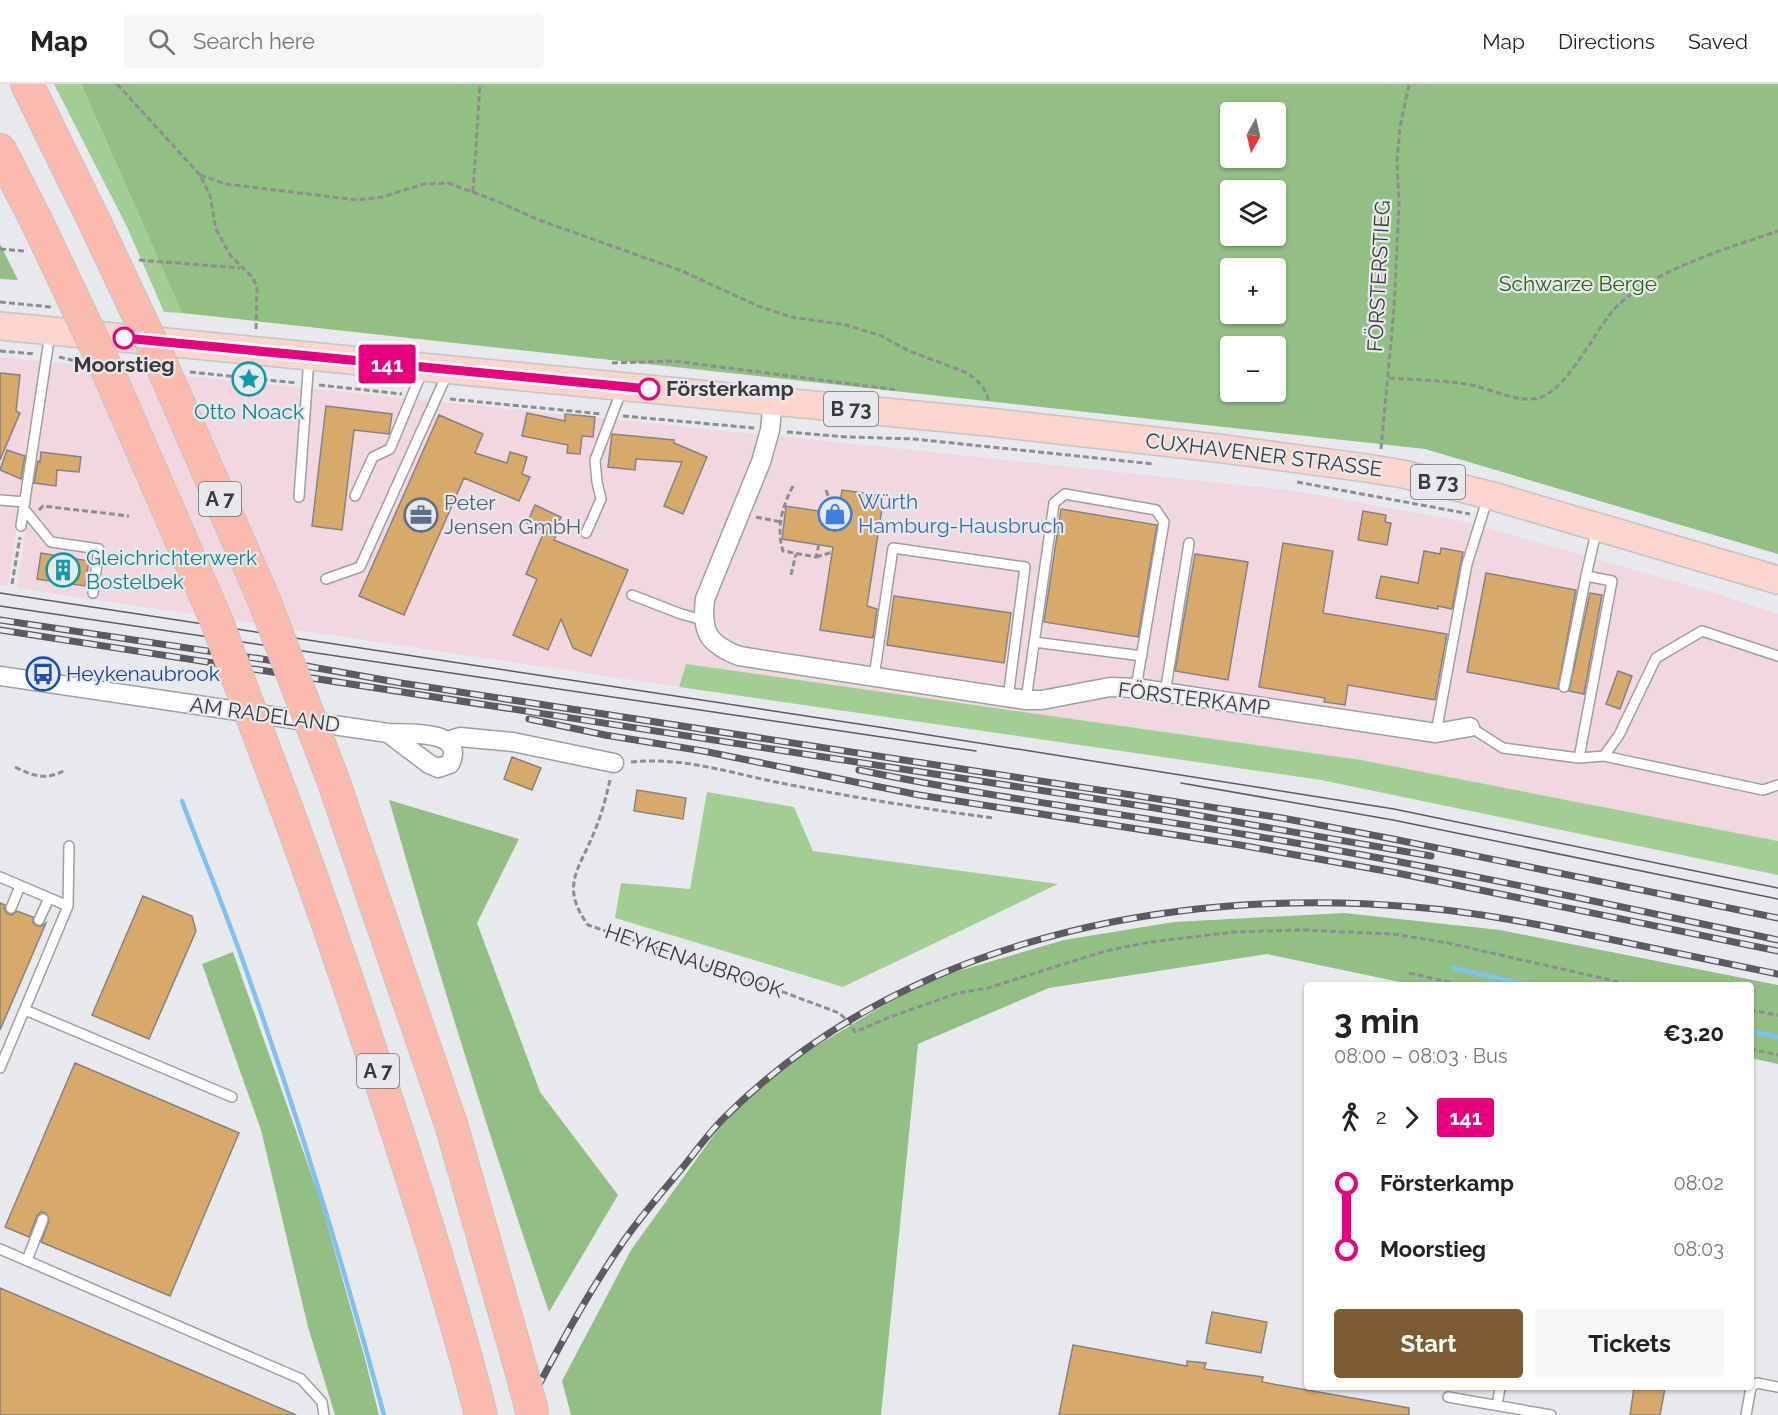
<!DOCTYPE html>
<meta charset="utf-8">
<style>
body{margin:0;font-family:Raleway,sans-serif;background:#f6f6f6;color:#222;height:100vh;display:flex;flex-direction:column;font-size:22px;white-space:nowrap}
*{box-sizing:border-box;margin:0}
p{font-size:20px;color:#767676}
.icon{flex:none;width:33px;height:33px;fill:none;stroke:currentColor;stroke-width:2;stroke-linecap:round;stroke-linejoin:round}
.map{position:relative;flex:1;overflow:hidden}
.panel{position:absolute;left:1304px;top:898px;width:450px;height:408px;display:flex;flex-direction:column;background:#fff;border-radius:6px;box-shadow:0 2px 4px #0004}
.panel>*{flex:none}
.badge{padding:0 12px;border-radius:4px;font-size:21px;line-height:39px}
.needle{width:39px;rotate:188deg}
.controls{position:absolute;left:1220px;top:18px;display:grid;gap:12px}
.controls a{display:grid;place-items:center;width:66px;height:66px;border-radius:6px;background:#fff;box-shadow:0 2px 4px #0004;font-size:30px}
.map>.badge{position:absolute;translate:-50% -50%;box-shadow:0 0 0 3px #fff}
.legs{display:flex;align-items:center;gap:9px;height:66px;padding:0 30px;font-size:20px}
.legs p{margin-inline-start:auto}
.head{display:flex;align-items:center;justify-content:space-between;height:102px;padding:0 30px}
h1{font-size:33px;font-weight:700;line-height:45px}
.action{display:flex;gap:12px;margin-top:auto;padding:12px 30px}
.action a{flex:1;height:69px;border-radius:6px;background:#7c5c32;color:#fff;font-size:24px;font-weight:700;line-height:69px;text-align:center}
.action a+a{background:#f6f6f6;color:#222}
ul{padding:0 30px;list-style:none}
li{display:flex;align-items:center;gap:21px;height:66px;font-size:22px}
li i{display:grid;place-items:center;width:9px;height:100%;margin:0 8px;background:currentColor}
li i::after{content:'';width:15px;height:15px;margin:-8px;border:4px solid;border-radius:50%;background:#fff}
li p{margin-inline-start:auto}
li:first-child i{background:linear-gradient(#0000 50%,currentColor 0)}
li:last-child i{background:linear-gradient(currentColor 50%,#0000 0)}
header{display:flex;align-items:center;gap:36px;box-sizing:border-box;height:84px;padding:0 30px;background:#fff;border-bottom:2px solid #e0e0e0}
header strong{font-size:28px}
nav{display:flex;gap:33px;margin-inline-start:auto;font-size:21px}
.search{width:420px;height:54px;background:#f6f6f6;display:flex;align-items:center;gap:15px;box-sizing:border-box;padding:0 21px;border-radius:6px;color:#767676;font-size:22px}
.map>svg:first-child{display:block}
.commercial{fill:#f1d7df}
.green{fill:#a2ce94}
.forest{fill:#92bf84;fill-rule:evenodd}
.lines{fill:none;stroke-linecap:round;stroke-linejoin:round}
.stream{stroke:#7fc1f0;stroke-width:4.5}
.building{fill:#d7a96b;stroke:#868380;stroke-width:1.5}
.lane-casing{stroke:#9e9fa3;stroke-width:12}
.street-casing{stroke:#9e9fa3;stroke-width:21}
.primary-casing{stroke:#c4c4c4;stroke-width:30}
.highway-casing{stroke:#c4c4c4;stroke-width:34}
.path{stroke:#8e8e91;stroke-width:3;stroke-dasharray:6 3;stroke-linecap:butt}
.lane{stroke:#fff;stroke-width:9}
.street{stroke:#fff;stroke-width:18}
.primary{stroke:#fcd6ce;stroke-width:27}
.highway{stroke:#fabbad;stroke-width:32}
.tram{stroke:#5c5c5f;stroke-width:1.5}
.rail-casing{stroke:#5c5c5f;stroke-width:7}
.rail{stroke:#e8e9ed;stroke-width:4.5;stroke-dasharray:14;stroke-linecap:butt}
.highway-bridge-casing{stroke:#c4c4c4;stroke-width:34;stroke-linecap:butt}
.highway-bridge{stroke:#fabbad;stroke-width:32}
.line-1-casing{stroke:#fff;stroke-width:14}
.line-1{stroke:#e6007e;stroke-width:9}
.stop-1-dot{fill:#fff;stroke:#e6007e;stroke-width:3}
.labels{text-anchor:middle;stroke-width:4.5;stroke-linejoin:round;paint-order:stroke}
.shield{fill:#e8e9ed;stroke:#6e6e71;stroke-width:1.5}
.shield-label{font-size:20px;font-weight:bold;fill:#3a3a3c}
.street-label{font-size:21px;fill:#3a3a3c;stroke:#e8e9ed}
.park-label{font-size:21px;fill:#28610f;stroke:#e8e9ed}
.stop-label{font-size:21px;font-weight:bold;fill:#3a3a3c;stroke:#e8e9ed}
.culture-label{font-size:21px;fill:#0d838f;stroke:#e8e9ed}
.shop-label{font-size:21px;fill:#366cbe;stroke:#e8e9ed;text-anchor:start}
.service-label{font-size:21px;fill:#4e5e75;stroke:#e8e9ed;text-anchor:start}
.transit-label{font-size:21px;fill:#164399;stroke:#e8e9ed;text-anchor:start}
</style>
<header>
<strong>Map</strong>
<div class="search"><svg class="icon" aria-label="search" viewBox="0 0 24 24"><circle cx="10" cy="10" r="6"/><path d="M15 15l6 6"/></svg>Search here</div>
<nav><a>Map</a><a>Directions</a><a>Saved</a></nav>
</header>
<div class="map">
<svg width="1778" height="1331" viewBox="0 0 1778 1331">
<rect width="100%" height="100%" fill="#e8e9ed"/>
<path class="commercial" d="M0,273L913,366L1295,407L1467,438L1722,511L1778,530V757L1361,676L686,580L679,603L17,504L26,444L17,443L8,502L0,501Z"/>
<path class="green" d="M54,0H81L182,229L164,228L127,143Z
M686,580L1361,676L1778,757V791L1321,696L679,603Z
M707,708L794,723L813,767L1058,800L843,903L615,834L621,799L690,805Z"/>
<path class="forest" d="M81,0H1778V470L1425,365L182,229ZM1275,28V74H1230V28ZM1275,106V152H1230V106ZM1230,184H1275V230H1230ZM1275,262V308H1230V262Z
M0,160L18,196L0,195Z
M389,716L519,755L477,839L540,1008L618,1111L549,1228C491,1059 438,888 389,716Z
M1344,829L1500,846L1778,901V980L1751,974L1750,902L1414,901L1267,870L1049,904L918,960L881,1331H571L562,1297L631,1166L726,1034L790,978L924,897L1064,856L1174,838Z
M233,868L320,1115L365,1275L379,1331H335L308,1243L261,1046L202,880Z"/>
<g class="lines">
<path class="stream" d="M182,717C205,778 230,838 251,900C301,1042 345,1186 384,1331
M1453,884L1535,902
M1750,947L1778,953"/>
</g>
<path class="building" d="M0,289L20,291L16,327L20,329L0,376Z
M326,322L392,330L389,350L354,346L342,446L312,442Z
M527,329L565,337V330L595,333L593,353L582,352L580,370L567,369L568,361L522,352Z
M439,331L483,350L475,369L507,379L510,368L527,373L522,390L530,393L519,417L464,394L404,531L359,512Z
M612,350L674,356V359L707,373L683,430L664,422L682,378L636,375L635,386L608,383Z
M7,366L25,372L21,395L0,386Z
M41,368L81,373L79,388L57,386L56,402L34,399L38,377L40,378Z
M842,406L884,412L867,522L877,525L873,554L820,546L833,463L782,455L786,422L838,430Z
M535,421L561,433L553,451L527,439Z
M1061,425L1157,441L1138,553L1044,538Z
M1363,427L1386,431L1385,438L1391,439L1387,461L1358,456Z
M544,448L556,452L554,456L628,486L591,572L573,564L561,535L548,566L513,551L537,495L526,490Z
M1283,459L1333,467L1323,529L1447,550L1435,616L1348,601L1345,621L1324,618L1325,614L1259,603Z
M1441,464L1463,468L1452,525L1438,522V525L1376,514L1381,492L1418,499L1424,467L1440,470Z
M41,469L89,477L85,502L37,495Z
M1195,470L1248,478L1228,596L1175,587Z
M1486,489L1576,506L1558,605L1467,588Z
M1590,509L1602,511L1584,610L1569,607Z
M894,512L1011,529L1004,579L887,561Z
M1618,587L1632,592L1620,625L1606,620Z
M512,673L541,684L532,706L504,695Z
M637,706L686,714L683,735L634,727Z
M143,812L192,832L196,847L149,955L92,931Z
M0,819L5,821L4,825L8,830L12,831L17,827L33,833V839L37,842H42L46,839L0,946Z
M75,979L239,1049L170,1212L41,1158L49,1137L46,1129L41,1128L37,1132L29,1153L5,1143Z
M0,1204L296,1331H0Z
M1212,1228L1267,1238L1261,1269L1206,1259Z
M1073,1261L1187,1282V1277L1206,1279L1204,1285L1263,1293L1262,1298L1409,1324V1331H1059Z
M1634,1304H1665L1660,1331H1630Z"/>
<g class="lines">
<g class="lane-casing">
<path id="lane" d="M355,412L373,373L390,365L423,285
M299,413L309,274
M0,416L25,418
M24,425L51,458L99,465L93,509
M21,442L50,249
M586,449L601,415L597,398L595,376L622,305
M326,495L360,483L448,288
M632,511L681,530L703,536
M1034,558L1142,572
M874,593L893,464L1025,483L1008,614
M1564,603L1586,492
M1165,609L1189,459
M1026,616L1054,419L1065,410L1156,426L1164,438L1136,604
M1470,643L1503,664L1579,674L1604,672L1763,706L1778,701
M1436,649L1467,480L1488,413
M1604,672L1619,651L1656,574L1702,547L1778,572
M1579,674L1612,497L1586,492L1597,444
M0,793L68,822
M11,824L20,802
M39,836L49,814
M25,926L232,1013
M0,984L68,822L69,762
M0,1165L301,1295L322,1318L324,1331
M27,1176L43,1135
M1448,1313L1551,1331
M1497,1321L1500,1304
M1746,1331L1751,1303L1757,1299L1778,1303"/>
</g>
<g class="street-casing">
<path id="street" d="M773,317L770,346L761,378L705,515C701,548 708,560 739,572L1026,616H1042L1110,603L1136,604L1436,649L1470,643
M0,592L388,649C408,650 467,645 450,680L438,684L429,680L388,649
M447,657L460,653L513,658L614,679"/>
</g>
<g class="primary-casing">
<path id="primary" d="M0,242L988,338L1216,364L1366,384L1403,390L1489,411L1778,496"/>
</g>
<g class="highway-casing">
<path id="highway" d="M27,0L96,141
M0,66L36,136
M271,683C315,799 355,917 393,1035C425,1133 456,1231 481,1331
M332,693L451,1040L522,1289"/>
</g>
<path class="path" d="M117,0L200,91L210,111L216,145L224,160L231,172L253,194L257,203L256,246
M200,91L226,100L357,116L382,113L424,100L448,99L494,116L539,136L682,187L758,222L791,233L846,241L882,252L909,267L965,288C978,296 987,304 989,319
M473,108L480,0
M0,165L25,167
M139,176L240,184
M0,218L51,223
M0,267L35,270
M59,273L76,277
M612,279L674,277L898,306
M190,288L297,299
M1389,294C1416,296 1444,296 1471,301C1492,305 1516,319 1538,314C1566,307 1593,251 1611,229C1644,188 1729,164 1778,147
M319,301L402,310
M450,315L602,330
M623,332L754,344
M787,348L848,353L914,355L1154,380
M1381,365L1394,225L1399,120L1397,76L1400,43L1409,0
M1297,398L1470,430
M793,402C782,423 776,444 783,467L816,473L819,460
M826,406L835,430
M39,426L43,422L129,432
M756,433L781,438
M816,473L833,468
M791,491L796,470
M12,500L20,453
M631,678C680,673 724,687 771,697C845,712 918,724 993,734
M15,683C33,692 46,697 65,686
M610,696C606,713 602,730 595,746C580,785 559,801 588,841L767,902L839,929L849,938L855,948L890,933L958,909L988,904L1105,867L1150,858L1234,848L1302,846L1393,850L1448,859L1636,902
M1409,889L1466,902
M1750,926L1778,931
M1750,965L1778,971"/>
<use href="#lane" class="lane"/>
<use href="#street" class="street"/>
<use href="#primary" class="primary"/>
<use href="#highway" class="highway"/>
<path class="tram" d="M0,509L885,644L1394,725L1778,804
M0,522L976,667
M1181,699L1393,736L1778,815"/>
<g class="rail-casing">
<path id="rail" d="M0,536L295,580L401,599L1282,734L1393,755L1778,834
M0,546L1155,724L1431,772
M529,635L605,651L703,667L919,711L1240,761L1397,789L1778,867
M859,686C988,713 1118,729 1248,751C1426,780 1602,819 1778,856
M523,1331C554,1272 585,1213 623,1158C641,1132 663,1107 683,1083C697,1066 710,1047 726,1032C904,856 1172,802 1414,823C1478,828 1541,841 1604,854C1662,866 1720,878 1778,890"/>
</g>
<use href="#rail" class="rail"/>
<g class="highway-bridge-casing">
<path id="highway-bridge" d="M36,136L108,288L217,538L271,683
M96,141L160,277L264,516L332,693
M522,1289L533,1331"/>
</g>
<use href="#highway-bridge" class="highway-bridge"/>
</g>
<g class="lines">
<g class="line-1-casing">
<path id="line-1" d="M124,254L649,305"/>
</g>
<use href="#line-1" class="line-1"/>
</g>
<defs>
<g id="sight-ring" transform="scale(1.725)"><circle r="9.5" fill="#e8e9ed" stroke="#0f9aa8" stroke-width="1.5"/><path d="M0-6L1.8-2.2L6-1.7L2.9 1.2L3.7 5.4L0 3.3L-3.7 5.4L-2.9 1.2L-6-1.7L-1.8-2.2Z" fill="#0f9aa8"/></g>
<g id="shop-ring" transform="scale(1.725)"><circle r="9.5" fill="#e8e9ed" stroke="#3f7fe0" stroke-width="1.5"/><path d="M-5-2.5h2.3a2.7 3.5 0 0 1 5.4 0H5L5.5 6h-11ZM-1.5-2.5h3a1.5 2.3 0 0 0-3 0Z" fill="#3f7fe0"/></g>
<g id="office-ring" transform="scale(1.725)"><circle r="9.5" fill="#e8e9ed" stroke="#5c6f8a" stroke-width="1.5"/><path d="M-6-3h4V-5.5h4V-3h4V5H-6ZM-1-4.5V-3h2v-1.5ZM-6 0V1H6V0Z" fill="#5c6f8a"/></g>
<g id="building-ring" transform="scale(1.725)"><circle r="9.5" fill="#e8e9ed" stroke="#0f9aa8" stroke-width="1.5"/><path d="M-4-6H4V6H1V3H-1V6H-4ZM-2.5-4.3h1.7v1.8h-1.7ZM.8-4.3h1.7v1.8H.8ZM-2.5-1h1.7V.8h-1.7ZM.8-1h1.7V.8H.8Z" fill="#0f9aa8"/></g>
<g id="bus-ring" transform="scale(1.725)"><circle r="9.5" fill="#e8e9ed" stroke="#1a4fb4" stroke-width="1.5"/><path d="M-5-6H5V4H4V6H2V4H-2V6H-4V4H-5ZM-3.5-4V0h7V-4ZM-3.5 1.2v1.5H-2V1.2ZM2 1.2v1.5H3.5V1.2Z" fill="#1a4fb4"/></g>
</defs>
<g fill-rule="evenodd">
<use href="#sight-ring" x="249" y="295"/>
<use href="#shop-ring" x="835" y="430"/>
<use href="#office-ring" x="421" y="431"/>
<use href="#building-ring" x="63" y="486"/>
<use href="#bus-ring" x="43" y="590"/>
</g>
<g class="stop-1-dot">
<circle cx="124" cy="254" r="10"/>
<circle cx="649" cy="305" r="10"/>
</g>
<g class="labels">
<g class="shield">
<rect x="824" y="308" width="54" height="34" rx="4.5"/>
<rect x="1411" y="381" width="54" height="34" rx="4.5"/>
<rect x="199" y="398" width="42" height="34" rx="4.5"/>
<rect x="357" y="970" width="42" height="34" rx="4.5"/>
</g>
<g class="shield-label">
<text x="851" y="332">B 73</text>
<text x="1438" y="405">B 73</text>
<text x="220" y="422">A 7</text>
<text x="378" y="994">A 7</text>
</g>
<g class="street-label">
<text transform="translate(1379 192) rotate(-87)" y="7">FÖRSTERSTIEG</text>
<text transform="translate(1264 371) rotate(7)" y="7">CUXHAVENER STRASSE</text>
<text transform="translate(1194 615) rotate(7)" y="7">FÖRSTERKAMP</text>
<text transform="translate(265 631) rotate(8)" y="7">AM RADELAND</text>
<text transform="translate(694 877) rotate(19)" y="7">HEYKENAUBROOK</text>
</g>
<g class="park-label">
<text x="1578" y="207">Schwarze Berge</text>
</g>
<g class="stop-label">
<text x="124" y="288">Moorstieg</text>
<text x="666" y="312" text-anchor="start">Försterkamp</text>
</g>
<g class="culture-label">
<text x="249" y="335">Otto Noack</text>
<text x="86" y="481" text-anchor="start">Gleichrichterwerk<tspan x="86" dy="24">Bostelbek</tspan></text>
</g>
<g class="shop-label">
<text x="858" y="425">Würth<tspan x="858" dy="24">Hamburg-Hausbruch</tspan></text>
</g>
<g class="service-label">
<text x="444" y="426">Peter<tspan x="444" dy="24">Jensen GmbH</tspan></text>
</g>
<g class="transit-label">
<text x="66" y="597">Heykenaubrook</text>
</g>
</g>
</svg>
<div class="controls">
<a><svg class="needle" viewBox="-14 -14 28 28"><path d="M0-13l5 13h-10z" fill="#e53935"/><path d="M0 13l5-13h-10z" fill="#767676"/></svg></a>
<a><svg class="icon" aria-label="layers" viewBox="0 0 24 24"><path d="M12 4l9 5-9 5-9-5zM3 14l9 5 9-5"/></svg></a>
<a>+</a>
<a>−</a>
</div>
<b class="badge" style="left:387px;top:280px;background:#e6007e;color:#fff">141</b>
<section class="panel">
<div class="head"><div><h1>3 min</h1><p>08:00 – 08:03 · Bus</p></div><b>€3.20</b></div>
<div class="legs"><svg class="icon" aria-label="walk" viewBox="0 0 24 24"><circle cx="13" cy="4" r="2"/><path d="M13 8l-2 6 4 7M11 14l-3 7M7 12l3-4h3l4 4"/></svg>2<svg class="icon" aria-label="forward" viewBox="0 0 24 24"><path d="M9 5l7 7-7 7"/></svg><b class="badge" style="background:#e6007e;color:#fff">141</b></div>
<ul>
<li><i style="color:#e6007e"></i><b>Försterkamp</b><p>08:02</p></li>
<li><i style="color:#e6007e"></i><b>Moorstieg</b><p>08:03</p></li>
</ul>
<div class="action"><a>Start</a><a>Tickets</a></div>
</section>
</div>
